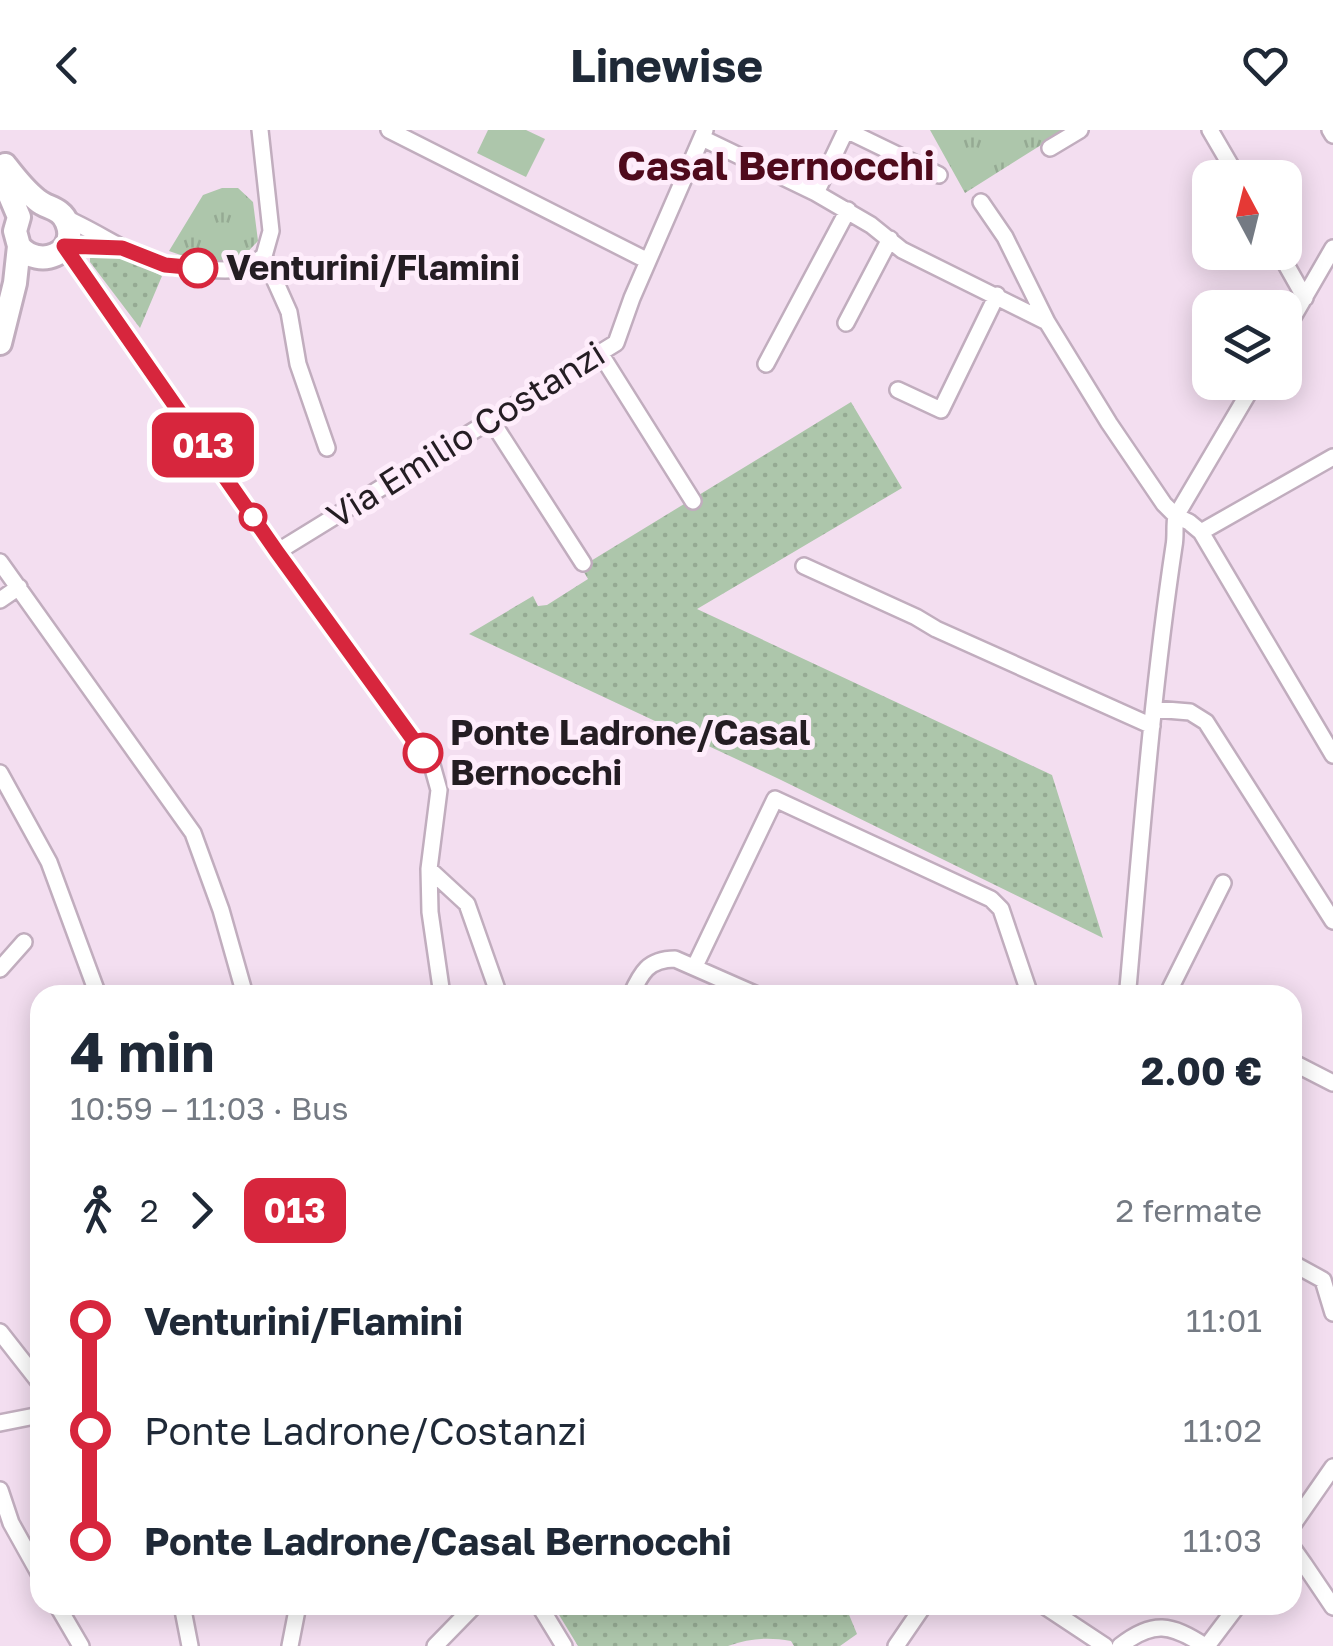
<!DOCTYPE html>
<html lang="it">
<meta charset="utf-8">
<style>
body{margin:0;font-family:"Golos Text",sans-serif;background:#f2f2f3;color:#1f2937;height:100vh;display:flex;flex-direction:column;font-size:38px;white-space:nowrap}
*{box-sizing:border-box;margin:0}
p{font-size:32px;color:#747a83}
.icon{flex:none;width:55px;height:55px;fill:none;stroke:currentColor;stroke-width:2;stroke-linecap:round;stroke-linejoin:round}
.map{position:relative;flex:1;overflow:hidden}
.sheet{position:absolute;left:30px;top:855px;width:1272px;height:630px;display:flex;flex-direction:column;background:#fff;border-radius:30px;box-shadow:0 5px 25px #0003}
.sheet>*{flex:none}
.badge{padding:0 20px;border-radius:15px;font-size:35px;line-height:65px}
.needle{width:65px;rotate:353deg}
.buttons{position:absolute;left:1192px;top:30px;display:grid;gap:20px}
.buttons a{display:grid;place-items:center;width:110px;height:110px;border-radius:20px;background:#fff;box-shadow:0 5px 25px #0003;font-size:50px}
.map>.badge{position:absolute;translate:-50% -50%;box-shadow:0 0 0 5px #fff}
.legs{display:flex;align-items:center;gap:15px;height:110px;padding:0 40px;font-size:32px}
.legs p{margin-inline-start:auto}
.overview{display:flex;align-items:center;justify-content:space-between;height:170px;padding:0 40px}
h1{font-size:55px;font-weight:700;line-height:75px}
ul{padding:0 40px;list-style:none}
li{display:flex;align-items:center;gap:35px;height:110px;font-size:38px}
li i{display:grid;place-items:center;width:15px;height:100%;margin:0 12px;background:currentColor}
li i::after{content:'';width:25px;height:25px;margin:-12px;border:8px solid;border-radius:50%;background:#fff}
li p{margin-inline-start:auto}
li:first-child i{background:linear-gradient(#0000 50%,currentColor 0)}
li:last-child i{background:linear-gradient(currentColor 50%,#0000 0)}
header{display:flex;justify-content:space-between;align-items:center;height:130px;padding:0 40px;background:#fff;font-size:45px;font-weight:700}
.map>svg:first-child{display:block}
.grass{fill:url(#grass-tufts)}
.park{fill:url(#park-dots)}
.pitch{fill:#adc6ab}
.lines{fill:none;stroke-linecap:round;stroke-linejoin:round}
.street-casing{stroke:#c1adbe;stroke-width:20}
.secondary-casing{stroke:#c1adbe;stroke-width:28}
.street{stroke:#fff;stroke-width:15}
.secondary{stroke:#fff;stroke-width:22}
.line-1-casing{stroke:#fff;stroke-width:22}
.line-1{stroke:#d7263d;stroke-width:15}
.stop-1-dot{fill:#fff;stroke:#d7263d;stroke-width:5}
.labels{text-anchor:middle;stroke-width:10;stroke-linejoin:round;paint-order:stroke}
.stop-label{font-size:35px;font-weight:bold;fill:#241d23;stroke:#feedfb;text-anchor:start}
.street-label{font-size:35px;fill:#241d23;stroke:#feedfb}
.quarter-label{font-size:40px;font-weight:bold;fill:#4f0a1c;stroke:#feedfb}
</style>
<header><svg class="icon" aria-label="back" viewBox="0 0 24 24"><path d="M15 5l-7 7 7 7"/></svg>Linewise<svg class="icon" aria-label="heart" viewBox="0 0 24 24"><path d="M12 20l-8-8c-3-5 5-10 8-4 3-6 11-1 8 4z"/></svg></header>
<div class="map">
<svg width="1333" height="1516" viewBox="0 0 1333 1516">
<defs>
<pattern id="grass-tufts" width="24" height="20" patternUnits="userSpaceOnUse" patternTransform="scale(2.5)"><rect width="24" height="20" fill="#adc6ab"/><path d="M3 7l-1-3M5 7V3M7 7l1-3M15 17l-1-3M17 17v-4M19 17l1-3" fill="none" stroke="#95aa93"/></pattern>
<pattern id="park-dots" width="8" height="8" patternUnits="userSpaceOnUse" patternTransform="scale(2.5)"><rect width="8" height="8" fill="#adc6ab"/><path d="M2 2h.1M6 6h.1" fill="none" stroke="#95aa93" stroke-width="1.8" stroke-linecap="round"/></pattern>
</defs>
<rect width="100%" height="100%" fill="#f3def0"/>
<path class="grass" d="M930,0H1065L965,63Z
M222,58H238L253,72L258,111L239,131H198L169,121L203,65Z"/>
<path class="park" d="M96,120H109L162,146L140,198L90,132V125Z
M851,272L902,358L697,479L1052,645L1103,808L779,649L469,504L533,466L538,476L547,475L588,449L581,437Z
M553,1475H845L857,1504L840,1516H794L791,1511C769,1507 750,1508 728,1516H578Z"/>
<path class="pitch" d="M488,0H526L545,9L526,47L477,23Z"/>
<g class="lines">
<g class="street-casing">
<path id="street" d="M260,0L271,101L264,126
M389,0L648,131
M1210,0L1238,48
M1330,0L1333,5
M702,8L816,63L871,95L902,120L1047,192L1109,293L1164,374L1176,386L1189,392L1201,402L1333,625
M1050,18L1080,0
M816,63L846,0L939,45
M981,72L1005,107L1047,192
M65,88C99,102 130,127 166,135C178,138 192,137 205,139C232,141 242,142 264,126
M64,116L277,422L432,635L439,660L429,739L430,782L442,865
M64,116L117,117
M1279,122L1305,168
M264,126L289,182L298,234L327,318
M846,193L890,109
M1285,201L1333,118
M600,223L693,371
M766,234L848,80
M898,260L941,280L997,165
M491,290L583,433
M1201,402L1333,327
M277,422L616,213L632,168L705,0
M0,432L193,703L221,780L245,865
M804,436L916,487L936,499L1152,596
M0,470L19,457
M1154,579L1190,582L1206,592L1333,791
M0,643L49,732L98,865
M429,739L467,774L499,865
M695,836L775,669L991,769L1001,779L1030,865
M0,839L24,812
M631,865C641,843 648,829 675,829L757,865
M1125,865L1128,858C1141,711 1152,563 1174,416C1176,406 1174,396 1176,386L1255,252
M1167,865L1223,753
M1292,932L1333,953
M1292,1133L1323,1150L1333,1183
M0,1202L40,1253
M0,1293L40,1285
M0,1360L11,1393L40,1445
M1292,1396L1333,1337
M1292,1417L1304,1434H1292
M1304,1434L1333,1477
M57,1475L81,1516
M182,1475L190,1516
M539,1475L564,1516
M1043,1475L1105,1516
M290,1516L298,1475
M435,1516L475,1475
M896,1516L924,1475
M1120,1516C1153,1490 1171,1494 1205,1516
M1207,1516L1238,1475"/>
</g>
<g class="secondary-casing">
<path id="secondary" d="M5,35C15,48 24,60 37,70C47,79 61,77 67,93C79,123 39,140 19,116
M0,42L19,87L15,101L19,116L15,153L0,213"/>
</g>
<use href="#street" class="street"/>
<use href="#secondary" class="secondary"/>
</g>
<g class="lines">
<g class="line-1-casing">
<path id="line-1" d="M198,138L165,135L122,118L64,116L277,422L423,623"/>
</g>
<use href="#line-1" class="line-1"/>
</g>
<g class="stop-1-dot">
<circle cx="198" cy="138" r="18"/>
<circle cx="253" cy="387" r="12"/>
<circle cx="423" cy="623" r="18"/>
</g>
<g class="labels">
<g class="stop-label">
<text x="226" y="150">Venturini/Flamini</text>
<text x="450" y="615">Ponte Ladrone/Casal<tspan x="450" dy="40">Bernocchi</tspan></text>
</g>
<g class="street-label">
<text transform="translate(466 305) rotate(-32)" y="12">Via Emilio Costanzi</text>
</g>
<g class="quarter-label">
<text x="776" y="50">Casal Bernocchi</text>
</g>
</g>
</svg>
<div class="buttons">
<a><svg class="needle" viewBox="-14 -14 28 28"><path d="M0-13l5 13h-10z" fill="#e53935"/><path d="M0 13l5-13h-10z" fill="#747a83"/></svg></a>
<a><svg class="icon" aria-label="layers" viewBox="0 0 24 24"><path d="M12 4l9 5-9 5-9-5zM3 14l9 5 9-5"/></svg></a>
</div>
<b class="badge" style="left:203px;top:315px;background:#d7263d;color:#fff">013</b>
<section class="sheet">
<div class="overview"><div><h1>4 min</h1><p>10:59 – 11:03 · Bus</p></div><b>2.00 €</b></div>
<div class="legs"><svg class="icon" aria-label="walk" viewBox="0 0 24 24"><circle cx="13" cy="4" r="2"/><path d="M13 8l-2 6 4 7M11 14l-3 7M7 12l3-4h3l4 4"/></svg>2<svg class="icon" aria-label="forward" viewBox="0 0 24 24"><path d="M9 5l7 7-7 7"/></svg><b class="badge" style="background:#d7263d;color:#fff">013</b><p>2 fermate</p></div>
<ul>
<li><i style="color:#d7263d"></i><b>Venturini/Flamini</b><p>11:01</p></li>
<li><i style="color:#d7263d"></i><span>Ponte Ladrone/Costanzi</span><p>11:02</p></li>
<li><i style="color:#d7263d"></i><b>Ponte Ladrone/Casal Bernocchi</b><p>11:03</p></li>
</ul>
</section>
</div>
